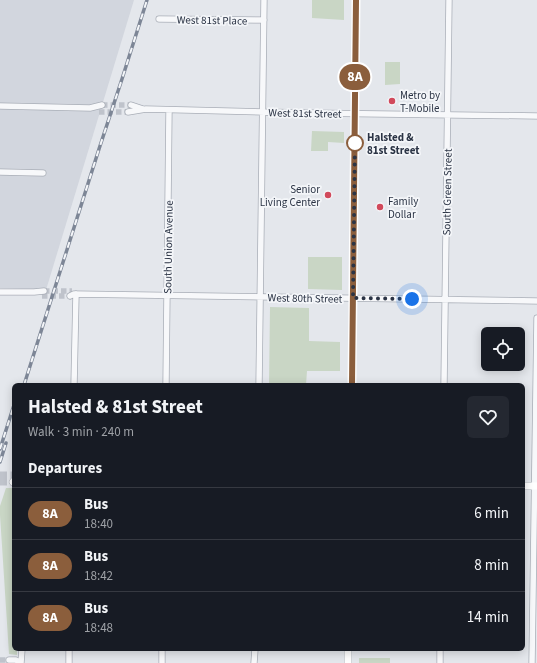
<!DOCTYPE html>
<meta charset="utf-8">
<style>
body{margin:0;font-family:"Source Sans 3",sans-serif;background:#242831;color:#f1f3f6;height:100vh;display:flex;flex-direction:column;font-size:15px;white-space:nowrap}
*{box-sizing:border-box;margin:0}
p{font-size:13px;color:#9ea1a6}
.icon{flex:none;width:22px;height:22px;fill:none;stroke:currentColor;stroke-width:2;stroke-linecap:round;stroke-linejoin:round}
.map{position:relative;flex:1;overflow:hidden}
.sheet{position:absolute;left:12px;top:383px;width:513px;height:268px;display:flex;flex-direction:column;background:#171b24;border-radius:6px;box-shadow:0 2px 10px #0003}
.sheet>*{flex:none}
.badge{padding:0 8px;border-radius:13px;font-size:14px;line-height:26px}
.fabs{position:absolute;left:481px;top:327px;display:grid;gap:8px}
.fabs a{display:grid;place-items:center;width:44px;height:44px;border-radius:6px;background:#171b24;box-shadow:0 2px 10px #0003;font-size:20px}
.you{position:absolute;width:20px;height:20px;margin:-10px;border:3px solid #fff;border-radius:50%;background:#1a73e8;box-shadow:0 0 0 6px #1a73e833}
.map>.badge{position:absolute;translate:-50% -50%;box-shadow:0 0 0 2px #fff}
h2{padding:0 16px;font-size:15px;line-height:36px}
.round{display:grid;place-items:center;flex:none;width:42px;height:42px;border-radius:6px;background:#242831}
.headline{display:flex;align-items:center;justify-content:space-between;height:68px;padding:0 16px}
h1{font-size:19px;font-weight:700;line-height:30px}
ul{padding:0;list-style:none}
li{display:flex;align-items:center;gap:12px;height:52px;padding:0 16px;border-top:1px solid #363941}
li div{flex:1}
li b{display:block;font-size:15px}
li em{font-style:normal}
li .badge{min-width:44px;font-weight:700;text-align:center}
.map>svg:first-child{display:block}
.built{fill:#d2d6de}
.green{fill:#c9d6c5}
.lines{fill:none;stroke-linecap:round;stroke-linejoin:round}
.street-tunnel{stroke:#bfc3cb;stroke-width:5.5;stroke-dasharray:5.5 3;stroke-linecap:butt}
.secondary-tunnel{stroke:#bfc3cb;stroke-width:7;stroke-dasharray:7 3.5;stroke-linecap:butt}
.street-casing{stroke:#a9aeb7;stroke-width:7}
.secondary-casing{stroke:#a9aeb7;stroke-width:8}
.street{stroke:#f7f8fa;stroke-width:5.5}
.secondary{stroke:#fff;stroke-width:7}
.rail-casing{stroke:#7d8696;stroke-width:3.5}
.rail{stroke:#f4f6f9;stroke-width:2;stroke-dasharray:6;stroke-linecap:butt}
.line-casing{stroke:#fff;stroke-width:9}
.line{stroke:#8b5e3c;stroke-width:6}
.walk{stroke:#2b3445;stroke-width:4;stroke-dasharray:0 7.2}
.poi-dot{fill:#d1495b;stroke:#f4f6f9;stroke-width:1.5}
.stop-dot{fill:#fff;stroke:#8b5e3c;stroke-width:2}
.labels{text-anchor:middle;stroke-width:3.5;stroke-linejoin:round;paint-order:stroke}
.street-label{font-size:11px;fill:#2b3445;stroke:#f4f6f9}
.poi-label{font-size:11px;fill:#2b3445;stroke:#f4f6f9;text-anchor:start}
.stop-label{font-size:11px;font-weight:bold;fill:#2b3445;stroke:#f4f6f9;text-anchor:start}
</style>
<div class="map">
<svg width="537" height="663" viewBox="0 0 537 663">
<rect width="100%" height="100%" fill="#e4e7ec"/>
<path class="built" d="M0,0H134L46,290L0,288Z"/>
<path class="green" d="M312,0H344V20L312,18Z
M385,62H400V84L385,85Z
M312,131L344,132V143L328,142V151H311Z
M308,257H342V290L308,289Z
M270,307L309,308V341L340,342V371H307L306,385H269Z
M6,488H14V649H17V655L9,654L0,515V506Z
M359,658H390V663H359Z"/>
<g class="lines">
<path class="street-tunnel" d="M102,105H131
M99,112H128
M44,291H72
M42,296H70
M0,660H9"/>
<path class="secondary-tunnel" d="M0,475H14
M0,482H13"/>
<g class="street-casing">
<path id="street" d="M159,19L264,20
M131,105L143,109
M0,106L90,108L102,105
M128,112L146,109L308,113L537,116
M0,172L43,173
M0,292H34L44,291
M70,296L74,294L537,301
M74,385L76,294
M166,385L169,110
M259,385L264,0
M444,385L449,0
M9,660H16L20,663
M21,663L22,649
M69,663V649
M162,663V649
M254,663L255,649
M440,663V649
M532,663L537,318"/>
</g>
<g class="secondary-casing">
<path id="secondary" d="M352,385L356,0
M13,482L14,481
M523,486H537
M348,663V649"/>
</g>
<use href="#street" class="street"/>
<use href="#secondary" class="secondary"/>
<g class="rail-casing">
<path id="rail" d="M24,385L99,149L122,79L147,0
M0,449L14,405
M0,462L6,443"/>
</g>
<use href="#rail" class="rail"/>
</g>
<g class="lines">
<g class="line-casing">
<path id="line" d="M352,385L356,0"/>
</g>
<use href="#line" class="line"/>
<path class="walk" d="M355,143L353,298L412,299"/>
</g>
<g class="poi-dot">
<circle cx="392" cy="101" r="4"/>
<circle cx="328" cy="195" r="4"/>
<circle cx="380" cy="207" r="4"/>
</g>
<circle class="stop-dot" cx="355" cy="143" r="8"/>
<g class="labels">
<g class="street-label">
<text transform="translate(212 20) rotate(1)" y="4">West 81st Place</text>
<text transform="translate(305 113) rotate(1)" y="4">West 81st Street</text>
<text transform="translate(447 192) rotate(-89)" y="4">South Green Street</text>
<text transform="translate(168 247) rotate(-89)" y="4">South Union Avenue</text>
<text transform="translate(305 298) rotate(1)" y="4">West 80th Street</text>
</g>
<g class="poi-label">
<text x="400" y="99">Metro by<tspan x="400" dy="13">T-Mobile</tspan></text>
<text x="320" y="193" text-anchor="end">Senior<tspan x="320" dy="13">Living Center</tspan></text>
<text x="388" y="205">Family<tspan x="388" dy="13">Dollar</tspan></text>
</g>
<g class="stop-label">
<text x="367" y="141">Halsted &amp;<tspan x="367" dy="13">81st Street</tspan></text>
</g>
</g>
</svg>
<div class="fabs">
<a><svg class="icon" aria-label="locate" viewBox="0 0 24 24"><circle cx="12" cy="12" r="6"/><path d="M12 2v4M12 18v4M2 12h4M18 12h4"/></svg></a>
</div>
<div class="you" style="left:412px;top:299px"></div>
<b class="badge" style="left:355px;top:77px;background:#8b5e3c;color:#fff">8A</b>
<section class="sheet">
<div class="headline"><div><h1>Halsted &amp; 81st Street</h1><p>Walk · 3 min · 240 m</p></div><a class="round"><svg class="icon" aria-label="heart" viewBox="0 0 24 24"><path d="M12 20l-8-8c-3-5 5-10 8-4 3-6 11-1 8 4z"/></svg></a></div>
<h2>Departures</h2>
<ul>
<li><span class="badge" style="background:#8b5e3c;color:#fff">8A</span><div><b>Bus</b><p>18:40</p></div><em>6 min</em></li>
<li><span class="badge" style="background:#8b5e3c;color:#fff">8A</span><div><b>Bus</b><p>18:42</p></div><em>8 min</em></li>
<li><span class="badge" style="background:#8b5e3c;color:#fff">8A</span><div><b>Bus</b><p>18:48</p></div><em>14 min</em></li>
</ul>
</section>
</div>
